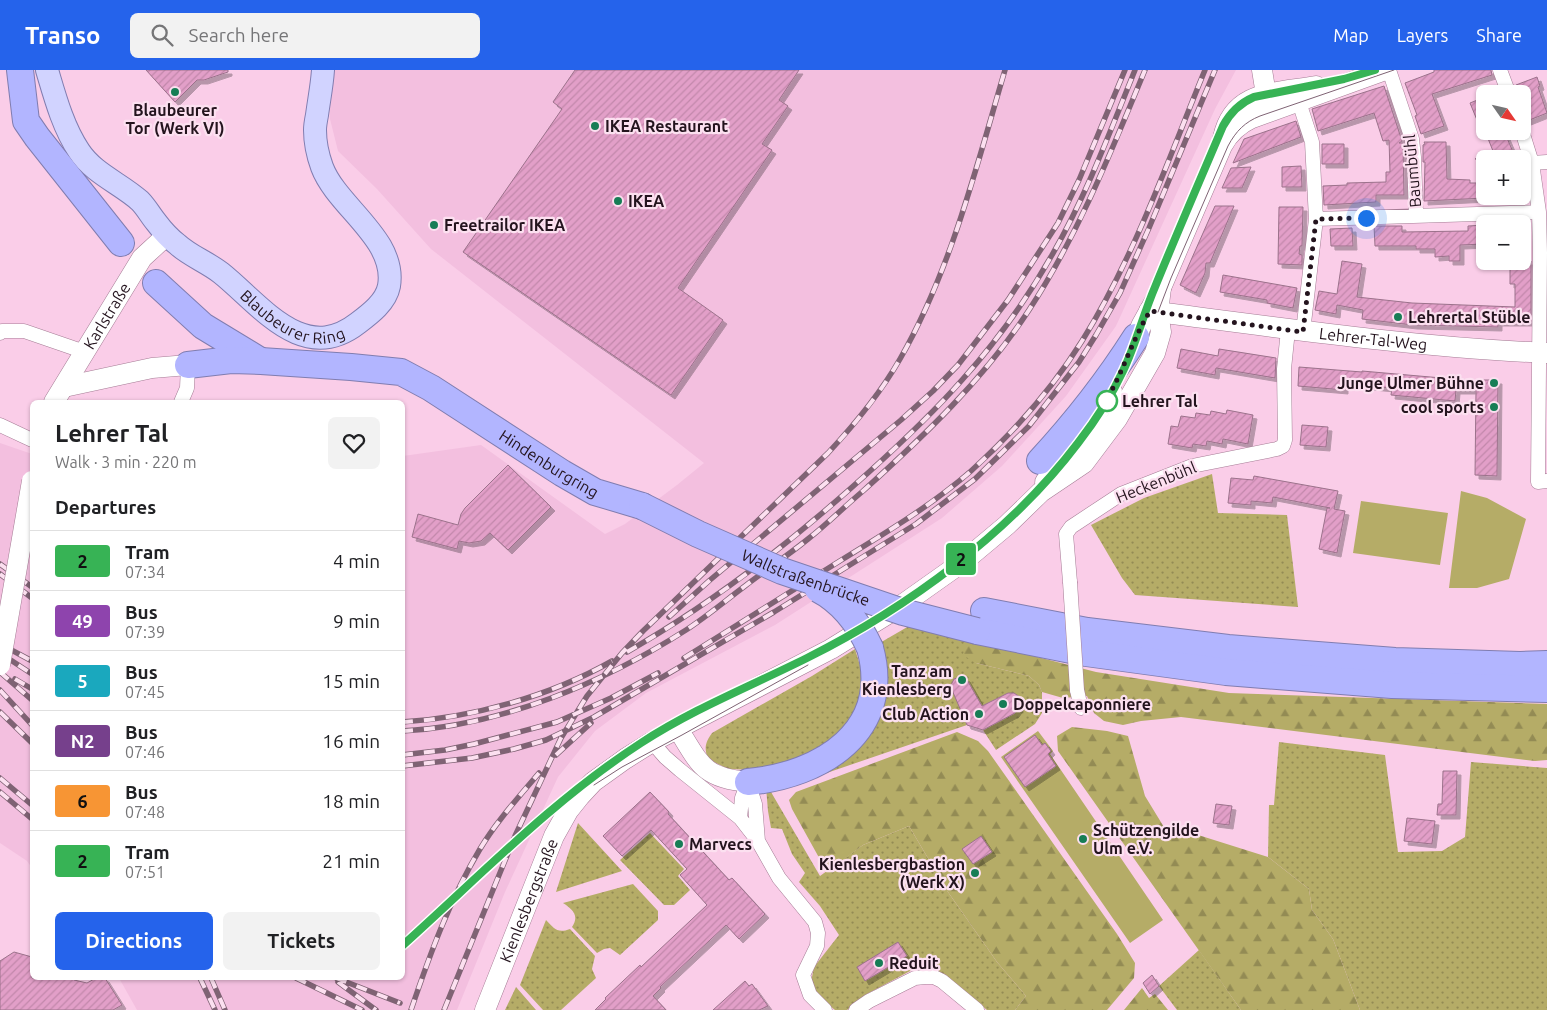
<!DOCTYPE html>
<meta charset="utf-8">
<style>
body{margin:0;font-family:Ubuntu,sans-serif;background:#f2f2f2;color:#202124;height:100vh;display:flex;flex-direction:column;font-size:19px;white-space:nowrap}
*{box-sizing:border-box;margin:0}
p{font-size:16px;color:#757577}
.icon{flex:none;width:28px;height:28px;fill:none;stroke:currentColor;stroke-width:2;stroke-linecap:round;stroke-linejoin:round}
.map{position:relative;flex:1;overflow:hidden}
.details{position:absolute;left:30px;top:330px;width:375px;height:580px;display:flex;flex-direction:column;background:#fff;border-radius:8px;box-shadow:0 1px 4px #0004}
.details>*{flex:none}
.badge{padding:0 10px;border-radius:4px;font-size:18px;line-height:32px}
.needle{width:32px;rotate:124deg}
.tools{position:absolute;left:1476px;top:15px;display:grid;gap:10px}
.tools a{display:grid;place-items:center;width:55px;height:55px;border-radius:8px;background:#fff;box-shadow:0 1px 4px #0004;font-size:25px}
.you{position:absolute;width:25px;height:25px;margin:-12px;border:4px solid #fff;border-radius:50%;background:#1a73e8;box-shadow:0 0 0 8px #1a73e833}
.map>.badge{position:absolute;translate:-50% -50%;box-shadow:0 0 0 2px #fff}
h2{padding:0 25px;font-size:19px;line-height:45px}
.round{display:grid;place-items:center;flex:none;width:52px;height:52px;border-radius:8px;background:#f2f2f2}
.overview{display:flex;align-items:center;justify-content:space-between;height:85px;padding:0 25px}
h1{font-size:24px;font-weight:700;line-height:38px}
.primary-button{display:flex;gap:10px;margin-top:auto;padding:10px 25px}
.primary-button a{flex:1;height:58px;border-radius:8px;background:#2563eb;color:#fff;font-size:20px;font-weight:700;line-height:58px;text-align:center}
.primary-button a+a{background:#f2f2f2;color:#202124}
ul{padding:0;list-style:none}
li{display:flex;align-items:center;gap:15px;height:60px;padding:0 25px;border-top:1px solid #e0e0e0}
li div{flex:1}
li b{display:block;font-size:19px}
li em{font-style:normal}
li .badge{min-width:55px;font-weight:700;text-align:center}
header{display:flex;align-items:center;gap:30px;box-sizing:border-box;height:70px;padding:0 25px;background:#2563eb;color:#fff}
header strong{font-size:24px}
nav{display:flex;gap:28px;margin-inline-start:auto;font-size:18px}
.search{width:350px;height:45px;background:#f2f2f2;display:flex;align-items:center;gap:12px;box-sizing:border-box;padding:0 18px;border-radius:8px;color:#757577;font-size:19px}
.map>svg:first-child{display:block}
.built{fill:#f3bfdf}
.grass{fill:url(#grass-dots)}
.forest{fill:url(#forest-firs)}
.park{fill:#b5ac67}
.building{fill:url(#building-hatch);stroke:#9b728b;filter:url(#shadow)}
.lines{fill:none;stroke-linecap:round;stroke-linejoin:round}
.street-casing{stroke:#a57c95;stroke-width:15}
.secondary-casing{stroke:#a57c95;stroke-width:21}
.primary-casing{stroke:#807db0;stroke-width:24}
.highway-casing{stroke:#807db0;stroke-width:28}
.street{stroke:#fff;stroke-width:14}
.secondary{stroke:#fff;stroke-width:20}
.primary{stroke:#d1d3ff;stroke-width:22}
.highway{stroke:#b2b5ff;stroke-width:26}
.tram{stroke:#7f6374;stroke-width:1}
.rail-casing{stroke:#7f6374;stroke-width:5.5}
.rail{stroke:#fce0f0;stroke-width:4;stroke-dasharray:11;stroke-linecap:butt}
.street-bridge-casing{stroke:#a57c95;stroke-width:15;stroke-linecap:butt}
.secondary-bridge-casing{stroke:#a57c95;stroke-width:21;stroke-linecap:butt}
.highway-bridge-casing{stroke:#807db0;stroke-width:28;stroke-linecap:butt}
.street-bridge{stroke:#fff;stroke-width:14}
.secondary-bridge{stroke:#fff;stroke-width:20}
.highway-bridge{stroke:#b2b5ff;stroke-width:26}
.line-casing{stroke:#fff;stroke-width:11}
.line{stroke:#37b355;stroke-width:8}
.walk{stroke:#24141e;stroke-width:5;stroke-dasharray:0 9}
.poi-dot{fill:#177d56;stroke:#fce0f0;stroke-width:2}
.stop-dot{fill:#fff;stroke:#37b355;stroke-width:2.5}
.labels{text-anchor:middle;stroke-width:4.5;stroke-linejoin:round;paint-order:stroke}
.poi-label{font-size:16px;font-weight:bold;fill:#24141e;stroke:#fce0f0;text-anchor:start}
.street-label{font-size:16px;fill:#24141e;stroke:#fce0f0}
.stop-label{font-size:16px;font-weight:bold;fill:#24141e;stroke:#fce0f0;text-anchor:start}
</style>
<header>
<strong>Transo</strong>
<div class="search"><svg class="icon" aria-label="search" viewBox="0 0 24 24"><circle cx="10" cy="10" r="6"/><path d="M15 15l6 6"/></svg>Search here</div>
<nav><a>Map</a><a>Layers</a><a>Share</a></nav>
</header>
<div class="map">
<svg width="1547" height="940" viewBox="0 0 1547 940">
<defs>
<pattern id="grass-dots" width="8" height="8" patternUnits="userSpaceOnUse" patternTransform="scale(1.25)"><rect width="8" height="8" fill="#b5ac67"/><path d="M2 2h.1M6 6h.1" fill="none" stroke="#938b54" stroke-width="1.8" stroke-linecap="round"/></pattern>
<pattern id="forest-firs" width="22" height="20" patternUnits="userSpaceOnUse" patternTransform="scale(1.25)"><rect width="22" height="20" fill="#b5ac67"/><path d="M5 1l3.5 6h-7zM16 11l3.5 6h-7z" fill="#938b54"/></pattern>
<pattern id="building-hatch" width="6" height="6" patternUnits="userSpaceOnUse" patternTransform="scale(1.25)"><rect width="6" height="6" fill="#e29fc8"/><path d="M-1 1l2-2M0 6l6-6M5 7l2-2" fill="none" stroke="#c288ab"/></pattern>
<filter id="shadow"><feDropShadow dx="4" dy="4" stdDeviation="0" flood-color="#0004"/></filter>
</defs>
<rect width="100%" height="100%" fill="#facde8"/>
<path class="built" d="M327,0H1236L1215,39L1116,256L1066,326L1002,396L942,448L775,555L646,623L595,661L558,707L505,822L457,940H137L119,908H402L403,386L481,375L605,464L625,454L677,415L704,393L431,179L377,119L338,81L330,49Z
M0,373L32,384V798L27,791L0,773Z"/>
<path class="grass" d="M1212,404L1218,443L1287,445L1298,537L1135,525L1122,508L1091,455L1144,428Z
M909,556L967,569L976,593L1029,606L1039,615L1042,622V643L1035,654L996,680L983,660L1015,643L1022,633L1020,627L1014,623H1008L982,636L966,608L951,615L967,655L771,722L820,806L863,775L909,756L948,822L997,892L1026,926L1015,940H987L945,905L936,901L924,899L912,900L867,924L847,940H835L825,932L815,920L812,913V907L814,897L839,865L820,836L799,812L805,803L792,784L782,759L771,758L768,741L766,717L839,687L878,574Z
M855,579L862,602V632L832,672L803,687L758,700L728,699L708,689C704,678 705,673 712,663L812,606Z
M1279,672L1385,685L1398,782L1442,781L1465,767L1471,692L1547,698V940H1360L1333,869L1312,840L1309,819L1268,787L1269,735H1274Z
M578,753L622,801L556,822Z
M650,763L684,799L678,806L690,820L674,835H664L620,790Z
M633,814L658,841V850L620,885L610,878L604,879L597,883L572,857C580,845 572,839 563,833Z
M546,850C554,858 557,864 570,859L595,886L592,899L596,908L561,940H543L520,915Z
M1199,880L1241,940H1177L1159,916Z
M516,917L536,940H505Z"/>
<path class="forest" d="M967,569L1096,602L1229,623L1547,634V690L1535,691L1181,647L1141,651L1123,655L1104,651L1094,643L1087,626L1063,628L1042,622L1039,615L1029,606L976,593L963,585Z
M1072,657L1107,661L1128,666L1145,726L1170,767L1195,764L1268,787L1309,819L1312,840L1333,869L1360,940H1241L1058,681L1057,666Z
M957,662L978,671L988,681L1117,864L1135,893L1134,908L1107,940H1015L1026,926L997,892L948,822L909,756L863,775L827,802L792,739L789,730L796,722Z
M1142,918L1149,928L1155,924L1168,940H1124Z"/>
<path class="park" d="M1461,421L1487,428L1526,449L1509,509L1477,518H1449Z
M1361,431L1448,443L1440,495L1353,483Z
M1038,661L1053,681L1050,684L1163,850L1130,873L1001,687Z"/>
<path class="building" d="M146,0H228V2L204,10H197L175,32Z
M575,0H799L779,30L788,36L762,74L772,80L678,218L723,250L671,325L463,182L562,39L553,32Z
M1434,0H1491L1492,5L1432,24L1444,56L1421,64L1415,46L1417,45L1405,13L1434,2Z
M1537,7L1540,16L1538,17L1547,43L1527,51L1522,40V24H1519L1516,15Z
M1384,16L1402,71L1399,73H1403L1404,125H1376V132L1324,135L1323,116L1347,115V113L1386,112V102H1390L1389,70L1383,71L1374,43L1318,61L1312,39Z
M1485,27V47L1477,50L1470,33Z
M1296,51L1301,67L1233,93L1244,69Z
M1485,61H1504L1516,89H1475L1493,81Z
M1424,72H1446L1447,109L1470,110V113H1485V128L1424,131L1425,92H1423V75L1425,74Z
M1322,74H1344V94H1322Z
M1301,96L1302,117H1282V97Z
M1251,97L1242,118H1222L1231,98Z
M1215,136H1234L1210,193H1206L1205,203L1196,223L1180,215Z
M1279,137H1303L1302,176H1300L1299,184L1302,185V195L1278,194Z
M1485,155V174L1460,175V191H1449V186L1435,187V179H1416V176H1375L1374,156H1402V162L1468,161V156Z
M1352,158L1353,176H1331L1330,159Z
M1342,191L1362,194L1357,227L1412,233L1515,237V214H1510V194H1513V191H1531V252H1498V257L1413,255L1362,249L1363,240L1337,235L1336,244L1315,240L1319,221L1337,224Z
M1223,205L1297,218L1293,238L1267,233V230L1220,222Z
M1181,279L1218,286L1219,279L1276,288L1275,308L1216,298L1215,305L1177,298Z
M1299,297L1362,302V301L1476,311V310H1498L1497,406L1475,405L1476,320H1456L1455,331L1391,325L1392,318L1344,314V320L1298,316Z
M1227,340L1253,345L1248,374L1223,369L1222,374L1207,371L1206,376L1193,374L1192,378L1168,374L1171,356L1178,357L1181,346L1195,348L1196,343L1210,345L1211,341L1226,344Z
M1302,355L1328,357L1326,377L1300,375Z
M508,395L551,437L508,480L490,463L481,471L469,473L459,471L457,479L412,467L418,444L458,455L461,444L465,438Z
M1254,406L1338,421L1334,439L1345,441L1337,483L1319,479L1327,438H1330L1273,427L1272,433L1251,431V435L1228,433L1231,408L1253,410Z
M960,607L966,608L982,636L1008,623H1014L1020,627L1022,633L1015,643L983,660L967,655L952,620L951,615L954,609Z
M1035,665L1042,675L1045,673L1051,681L1048,684L1056,696L1025,717L1004,687Z
M1443,701H1457L1456,745H1437L1438,734H1442Z
M650,722L669,742L668,744L729,810L732,808L765,844L739,869L726,855L660,917L661,918L653,926L666,940H595L606,929L605,928L640,895L641,897L707,835L680,805L687,799L651,760L622,786L603,766Z
M1216,734L1232,736L1229,755L1213,753Z
M1407,748L1435,751L1432,774L1404,771Z
M981,766L992,782L973,794L962,779Z
M898,872L907,886L865,911L857,897Z
M14,882L32,887V908H72L74,910L87,913L96,908H105L122,935L113,940H0V891Z
M1152,905L1159,916L1150,924L1143,913Z
M745,911L749,916L752,914L768,936L759,940H713Z"/>
<g class="lines">
<g class="street-casing">
<path id="street" d="M1389,0L1412,69L1414,87L1416,146
M1500,0L1509,24
M1299,32L1312,72L1316,149L1303,262
M1522,61L1532,93L1539,142L1540,183L1538,412L1547,411
M1532,93L1547,92
M1316,149L1539,142
M0,263L2,261H24L85,282
M181,332L187,318L188,295
M0,355L32,370
M1070,512L1066,464L1071,457L1121,424L1192,396L1277,379L1283,376L1285,370L1284,299L1288,260
M1077,620L1081,638
M652,672L665,687L680,700L740,748L758,771L779,808L815,852L818,863L817,876L803,905L810,925L825,940
M748,712L755,734L758,771
M740,748L742,728L748,712
M856,940L869,931L915,908L925,907H934L942,911L977,940"/>
</g>
<g class="secondary-casing">
<g id="secondary">
<path d="M1262,0L1268,37"/>
<path d="M1223,68C1233,20 1276,23 1316,16"/>
<path id="s1" d="M1149,241C1282,258 1413,277 1547,283"/>
<path d="M1131,279L1142,254L1157,227L1222,76C1229,63 1239,54 1252,48L1385,0"/>
<path d="M64,317L152,298L188,295"/>
<path id="s2" d="M54,332L142,188L167,165"/>
<path d="M1045,412L1080,369L1112,321"/>
<path d="M678,659C700,694 703,708 748,712"/>
<path id="s3" d="M485,940L554,766L568,741L580,726L593,712L625,689L652,672L831,579L899,537L964,491L1007,455L1041,422L1084,393L1117,349L1155,283L1161,262L1158,242L1161,218"/>
</g>
</g>
<g class="primary-casing">
<g id="primary">
<path id="s4" d="M47,0C55,27 63,57 79,81C94,104 120,113 140,131C146,137 151,146 156,152C162,160 169,168 177,174C190,186 207,192 221,203C260,234 303,296 358,253C370,244 386,232 389,216C397,169 337,137 322,97C318,86 315,72 315,60C315,55 316,50 317,45C319,30 322,15 323,0"/>
</g>
</g>
<g class="highway-casing">
<g id="highway">
<path d="M20,0L26,51L37,67L121,173"/>
<path d="M156,213L203,256L259,290"/>
<path id="s5" d="M188,295L231,290L261,291L351,297L401,302L431,318L562,403L595,422L642,436"/>
<path d="M1040,391C1076,352 1108,311 1136,267"/>
<path d="M984,541L1087,561L1228,578L1395,591L1520,595L1547,594"/>
<path d="M977,561L1086,583L1226,602L1392,615L1547,619"/>
<path d="M748,712C822,705 893,661 870,578"/>
</g>
</g>
<use href="#street" class="street"/>
<use href="#secondary" class="secondary"/>
<use href="#primary" class="primary"/>
<use href="#highway" class="highway"/>
<path class="tram" d="M1158,242L1171,208L1228,76C1236,61 1245,52 1260,46L1394,0
M594,715L622,697L682,665L808,595
M567,727C613,692 659,659 710,633C750,613 791,597 830,576C938,516 1041,438 1106,332C1127,299 1136,263 1150,228C1173,170 1199,113 1223,56L1235,40L1254,27L1344,9L1375,0"/>
<g class="rail-casing">
<path id="rail" d="M0,494L32,517
M0,504L32,528
M669,547L710,510L901,350L933,321L958,295L1008,230L1058,153L1079,110L1125,0
M0,574L32,591
M627,582C715,532 794,470 869,402C901,373 933,343 962,310C996,272 1027,229 1052,185C1086,126 1110,62 1135,0
M0,583L32,604
M684,588C737,555 790,522 843,489C887,462 932,435 971,401C1013,363 1052,319 1082,271C1134,188 1168,90 1205,0
M0,602L32,630
M15,609L32,619
M0,620L32,655
M0,642L32,673
M402,652C472,648 551,626 612,591
M402,661C501,656 603,613 686,560C706,547 725,531 745,516C766,500 787,486 808,469C827,454 844,437 863,421C924,366 984,309 1029,240C1078,165 1111,82 1145,0
M402,685L445,680L474,674L557,652L611,628L658,603
M556,685L591,653
M402,696L472,688L514,679L546,670L594,647L774,542L916,454L975,409L1029,356L1079,292L1096,265L1120,223L1149,158L1215,0
M0,708L32,735
M0,722L32,749
M200,908L215,940
M211,908L225,940
M296,908L362,940
M336,908L400,933
M338,912L376,940
M411,940C430,884 450,829 480,779C496,752 518,728 539,703
M444,940L515,766L561,668L587,626L622,583L643,561L828,383C855,354 880,324 900,289C951,200 976,98 1005,0"/>
</g>
<use href="#rail" class="rail"/>
<g class="street-bridge-casing">
<path id="street-bridge" d="M1070,512L1077,620"/>
</g>
<g class="secondary-bridge-casing">
<path id="secondary-bridge" d="M0,595L32,411"/>
</g>
<g class="highway-bridge-casing">
<g id="highway-bridge">
<path id="s6" d="M642,436L698,464L782,501L903,542L977,561"/>
<path d="M818,519C843,532 859,554 870,578"/>
</g>
</g>
<use href="#street-bridge" class="street-bridge"/>
<use href="#secondary-bridge" class="secondary-bridge"/>
<use href="#highway-bridge" class="highway-bridge"/>
</g>
<g class="lines">
<g class="line-casing">
<path id="line" d="M402,876C480,806 553,730 641,673C693,639 751,616 807,588C907,538 1010,463 1078,373C1095,351 1111,327 1123,301C1136,274 1143,245 1155,217C1177,163 1200,110 1223,56C1230,43 1240,33 1254,27L1344,9L1375,0"/>
</g>
<use href="#line" class="line"/>
<path class="walk" d="M1107,331L1105,332C1123,303 1132,270 1150,241L1303,262L1316,149L1366,148"/>
</g>
<g class="poi-dot">
<circle cx="175" cy="22" r="5"/>
<circle cx="595" cy="56" r="5"/>
<circle cx="618" cy="131" r="5"/>
<circle cx="434" cy="155" r="5"/>
<circle cx="1398" cy="247" r="5"/>
<circle cx="1494" cy="313" r="5"/>
<circle cx="1494" cy="337" r="5"/>
<circle cx="962" cy="610" r="5"/>
<circle cx="1003" cy="634" r="5"/>
<circle cx="979" cy="644" r="5"/>
<circle cx="1083" cy="769" r="5"/>
<circle cx="679" cy="774" r="5"/>
<circle cx="975" cy="803" r="5"/>
<circle cx="879" cy="893" r="5"/>
</g>
<circle class="stop-dot" cx="1107" cy="331" r="10"/>
<g class="labels">
<g class="poi-label">
<text x="175" y="46" text-anchor="middle">Blaubeurer<tspan x="175" dy="18">Tor (Werk VI)</tspan></text>
<text x="605" y="62">IKEA Restaurant</text>
<text x="628" y="137">IKEA</text>
<text x="444" y="161">Freetrailor IKEA</text>
<text x="1408" y="253">Lehrertal Stüble</text>
<text x="1484" y="319" text-anchor="end">Junge Ulmer Bühne</text>
<text x="1484" y="343" text-anchor="end">cool sports</text>
<text x="952" y="607" text-anchor="end">Tanz am<tspan x="952" dy="18">Kienlesberg</tspan></text>
<text x="1013" y="640">Doppelcaponniere</text>
<text x="969" y="650" text-anchor="end">Club Action</text>
<text x="1093" y="766">Schützengilde<tspan x="1093" dy="18">Ulm e.V.</tspan></text>
<text x="689" y="780">Marvecs</text>
<text x="965" y="800" text-anchor="end">Kienlesbergbastion<tspan x="965" dy="18">(Werk X)</tspan></text>
<text x="889" y="899">Reduit</text>
</g>
<g class="street-label">
<text transform="translate(1412 101) rotate(-95)" y="6">Baumbühl</text>
<text dy="6" stroke="none"><textPath href="#s4" startOffset="364">Blaubeurer Ring</textPath></text>
<text dy="6" stroke="none"><textPath href="#s2" startOffset="101">Karlstraße</textPath></text>
<text dy="6" stroke="none"><textPath href="#s1" startOffset="226">Lehrer-Tal-Weg</textPath></text>
<text dy="6" stroke="none"><textPath href="#s5" startOffset="388">Hindenburgring</textPath></text>
<text transform="translate(1156 412) rotate(-22)" y="6">Heckenbühl</text>
<text dy="6" stroke="none"><textPath href="#s6" startOffset="179">Wallstraßenbrücke</textPath></text>
<text dy="6" stroke="none"><textPath href="#s3" startOffset="118">Kienlesbergstraße</textPath></text>
</g>
<g class="stop-label">
<text x="1122" y="337">Lehrer Tal</text>
</g>
</g>
</svg>
<div class="tools">
<a><svg class="needle" viewBox="-14 -14 28 28"><path d="M0-13l5 13h-10z" fill="#e53935"/><path d="M0 13l5-13h-10z" fill="#757577"/></svg></a>
<a>+</a>
<a>−</a>
</div>
<div class="you" style="left:1366px;top:148px"></div>
<b class="badge" style="left:961px;top:489px;background:#37b355;color:#111">2</b>
<section class="details">
<div class="overview"><div><h1>Lehrer Tal</h1><p>Walk · 3 min · 220 m</p></div><a class="round"><svg class="icon" aria-label="heart" viewBox="0 0 24 24"><path d="M12 20l-8-8c-3-5 5-10 8-4 3-6 11-1 8 4z"/></svg></a></div>
<h2>Departures</h2>
<ul>
<li><span class="badge" style="background:#37b355;color:#111">2</span><div><b>Tram</b><p>07:34</p></div><em>4 min</em></li>
<li><span class="badge" style="background:#8e44ad;color:#fff">49</span><div><b>Bus</b><p>07:39</p></div><em>9 min</em></li>
<li><span class="badge" style="background:#1aa8be;color:#fff">5</span><div><b>Bus</b><p>07:45</p></div><em>15 min</em></li>
<li><span class="badge" style="background:#76408c;color:#fff">N2</span><div><b>Bus</b><p>07:46</p></div><em>16 min</em></li>
<li><span class="badge" style="background:#f79534;color:#111">6</span><div><b>Bus</b><p>07:48</p></div><em>18 min</em></li>
<li><span class="badge" style="background:#37b355;color:#111">2</span><div><b>Tram</b><p>07:51</p></div><em>21 min</em></li>
</ul>
<div class="primary-button"><a>Directions</a><a>Tickets</a></div>
</section>
</div>
